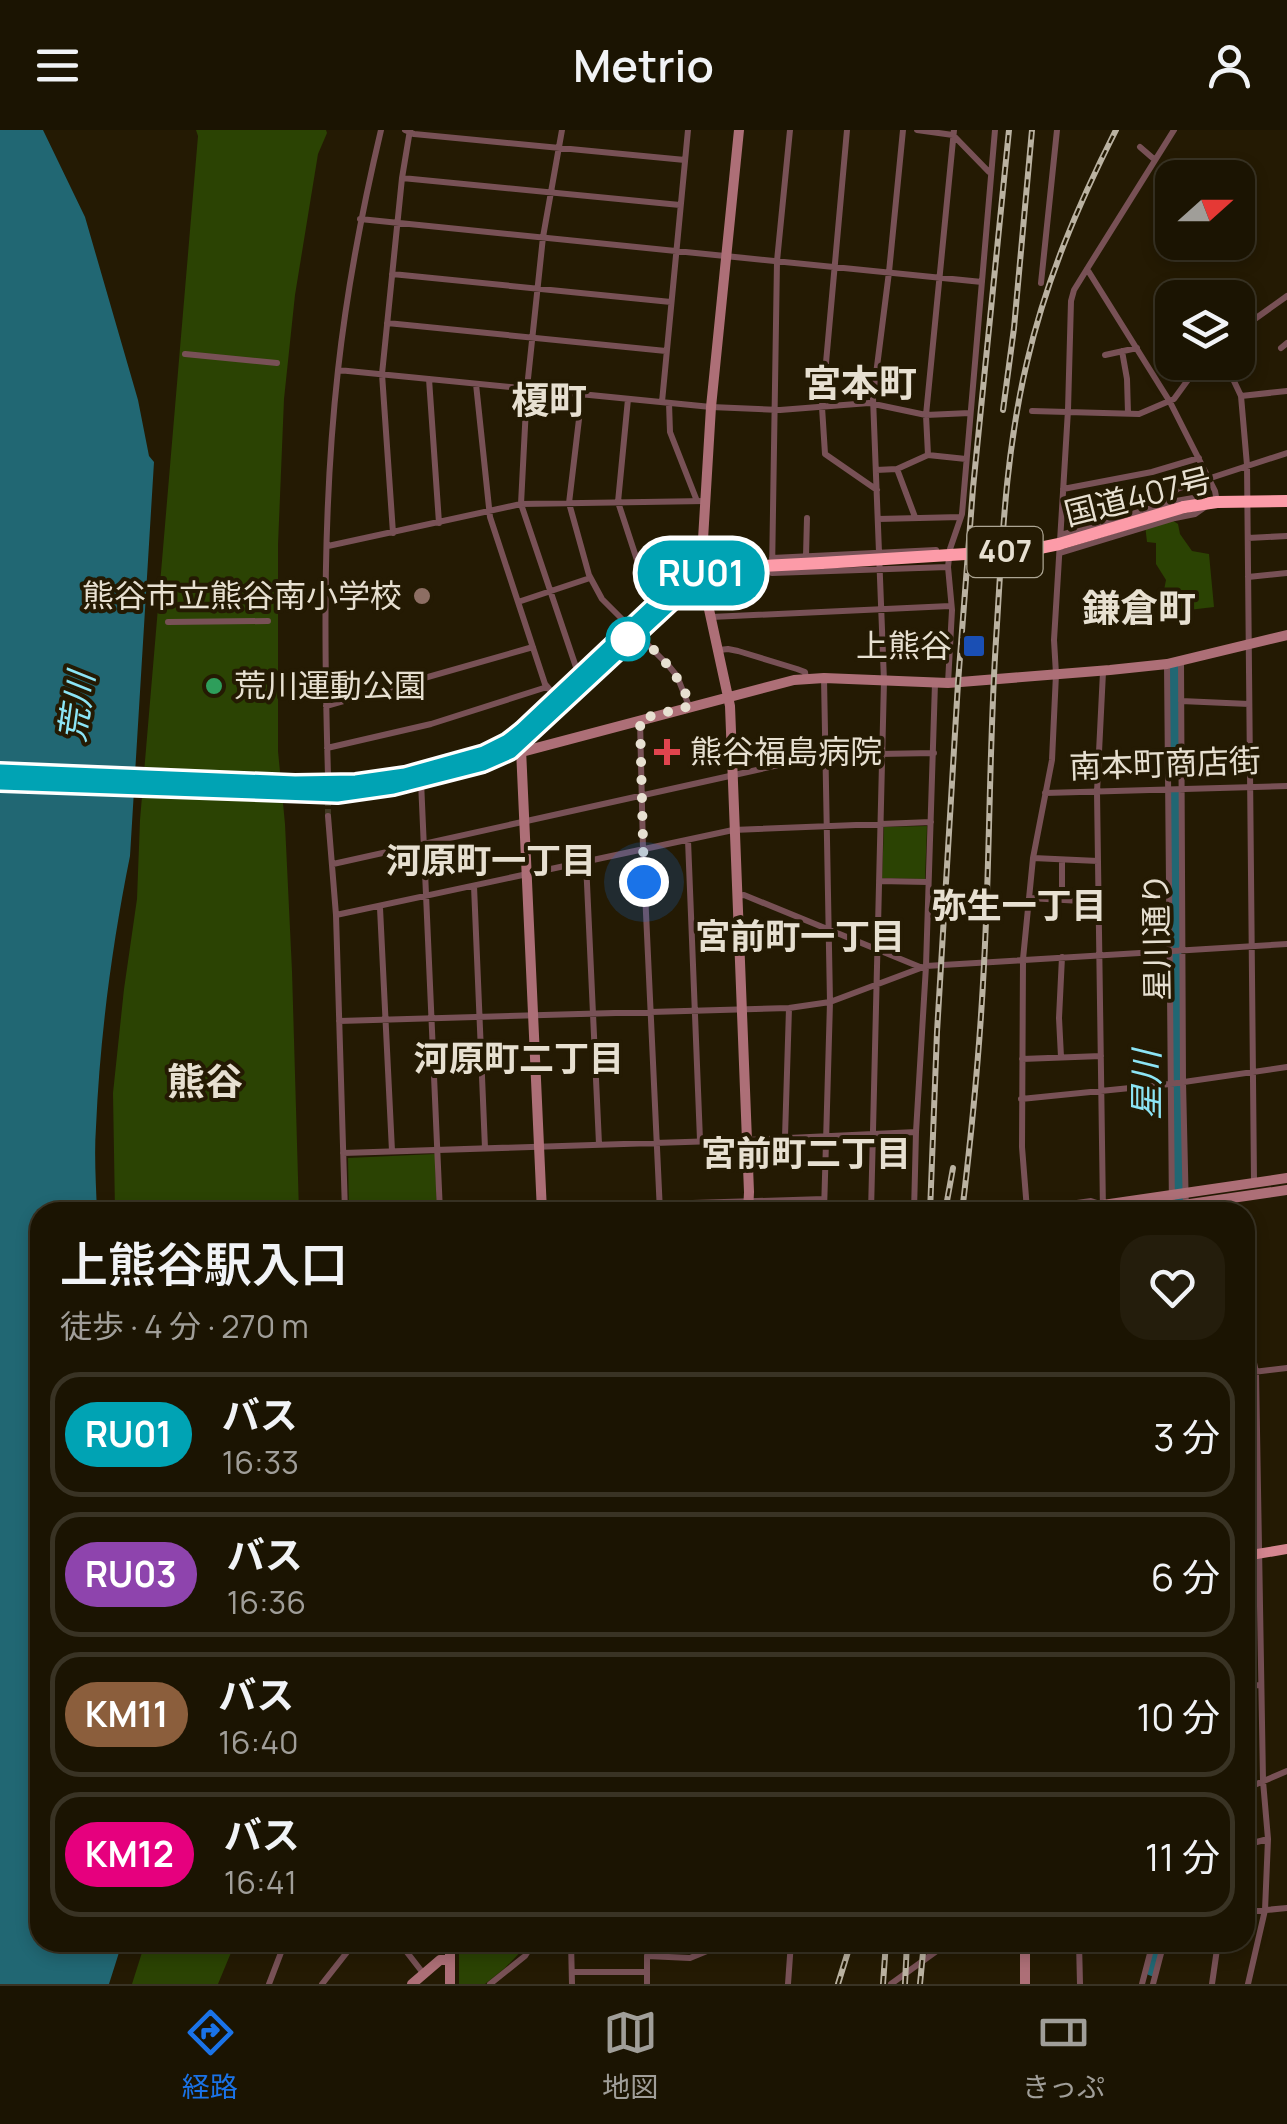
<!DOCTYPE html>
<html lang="ja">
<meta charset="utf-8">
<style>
body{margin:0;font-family:Manrope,"Noto Sans JP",sans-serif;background:#241d0c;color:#f1f3f6;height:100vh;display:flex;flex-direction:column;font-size:38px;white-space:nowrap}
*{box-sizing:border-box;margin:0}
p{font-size:32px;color:#a09e99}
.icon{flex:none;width:55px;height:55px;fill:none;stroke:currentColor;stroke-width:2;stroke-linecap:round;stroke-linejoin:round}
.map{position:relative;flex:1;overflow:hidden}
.drawer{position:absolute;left:30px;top:1072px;width:1225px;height:750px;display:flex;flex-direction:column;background:#1b1402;border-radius:30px;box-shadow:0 5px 15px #0003,0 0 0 2px #393324}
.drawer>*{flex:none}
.badge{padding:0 20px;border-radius:32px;font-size:35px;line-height:65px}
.needle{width:65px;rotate:69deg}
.tools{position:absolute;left:1155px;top:30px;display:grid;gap:20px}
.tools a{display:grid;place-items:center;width:100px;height:100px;border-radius:20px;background:#1b1402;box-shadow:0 5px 15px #0003,0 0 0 2px #393324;font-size:50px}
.you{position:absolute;width:50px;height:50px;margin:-25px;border:8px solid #fff;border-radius:50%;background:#1a73e8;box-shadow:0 0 0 15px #1a73e833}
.map>.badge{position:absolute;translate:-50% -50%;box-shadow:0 0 0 5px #fff}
.round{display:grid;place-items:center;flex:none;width:105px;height:105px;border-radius:30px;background:#241d0c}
.overview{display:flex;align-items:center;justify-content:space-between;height:170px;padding:0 30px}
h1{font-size:48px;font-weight:600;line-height:75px}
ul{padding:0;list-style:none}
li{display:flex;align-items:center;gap:30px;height:125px;margin:0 20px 15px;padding:0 10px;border:5px solid #393324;border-radius:30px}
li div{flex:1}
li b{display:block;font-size:38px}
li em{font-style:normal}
li .badge{min-width:110px;font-weight:700;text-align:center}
header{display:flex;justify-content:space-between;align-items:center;height:130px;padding:0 30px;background:#1b1402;font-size:45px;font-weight:600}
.tab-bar{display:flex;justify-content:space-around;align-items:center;height:140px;border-top:2px solid #393324;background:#1b1402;font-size:28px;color:#a09e99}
.tab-bar a{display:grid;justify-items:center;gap:5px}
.tab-bar .current{color:#1a73e8}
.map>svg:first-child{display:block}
.green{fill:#2b4303}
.water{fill:#216773}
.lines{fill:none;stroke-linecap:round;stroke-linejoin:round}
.river{stroke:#216773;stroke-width:14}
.street-tunnel{stroke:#413822;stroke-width:6;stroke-dasharray:6 3;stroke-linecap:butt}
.street{stroke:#785156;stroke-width:6}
.secondary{stroke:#ad6f77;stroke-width:10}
.primary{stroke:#d68690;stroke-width:10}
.highway{stroke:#fc9ba8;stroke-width:12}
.rail-casing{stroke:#bab2a1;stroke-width:6}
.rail{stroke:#241a03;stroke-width:2.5;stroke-dasharray:8;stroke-linecap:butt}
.highway-bridge{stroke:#fc9ba8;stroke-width:12}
.line-casing{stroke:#fff;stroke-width:22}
.line{stroke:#00a3b4;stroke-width:15}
.walk{stroke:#e7e0d1;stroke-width:10;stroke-dasharray:0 18}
.education-dot{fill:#8d6e63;stroke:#241a03;stroke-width:4}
.stop-dot{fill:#fff;stroke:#00a3b4;stroke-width:5}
.transit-dot{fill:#1a4fb4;stroke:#241a03;stroke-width:4}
.leisure-dot{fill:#2e9e5b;stroke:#241a03;stroke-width:4}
.health-dot{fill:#e0444e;stroke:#241a03;stroke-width:4}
.labels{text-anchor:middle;stroke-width:8;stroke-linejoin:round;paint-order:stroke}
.shield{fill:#241a03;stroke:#aca593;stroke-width:2.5}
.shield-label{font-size:30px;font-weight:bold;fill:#e7e0d1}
.street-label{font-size:32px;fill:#e7e0d1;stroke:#241a03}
.poi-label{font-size:32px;fill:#e7e0d1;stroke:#241a03;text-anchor:end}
.water-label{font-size:35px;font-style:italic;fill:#8ce5f6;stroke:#241a03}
.neighbourhood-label{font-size:35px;font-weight:bold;fill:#e7e0d1;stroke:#241a03}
.quarter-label{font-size:38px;font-weight:bold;fill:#e7e0d1;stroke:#241a03}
</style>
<header><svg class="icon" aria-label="menu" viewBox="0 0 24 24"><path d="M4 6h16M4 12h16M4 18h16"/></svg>Metrio<svg class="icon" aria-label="person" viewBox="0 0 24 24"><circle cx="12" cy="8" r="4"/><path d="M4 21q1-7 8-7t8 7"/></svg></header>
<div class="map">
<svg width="1287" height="1854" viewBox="0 0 1287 1854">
<rect width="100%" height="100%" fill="#241a03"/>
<path class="green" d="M196,0H326L327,3L318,24L295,165L284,269L278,415V621L285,694L292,841L299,1082H115L113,963L124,859L137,769L140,690L198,6Z
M1172,390L1178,394L1180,404L1192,421L1209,424L1214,477L1172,482L1163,465L1166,450L1156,434V413L1147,412L1145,395Z
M927,696L925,749L882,748L884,697Z
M435,1024L437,1082H349L348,1028Z
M145,1813V1812L235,1813L218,1854H132Z
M459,1813V1812L529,1813L505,1838L485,1854H459Z"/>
<path class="water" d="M0,0H43L85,87L138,270L149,326L154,332L130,726C112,815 100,906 96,997C94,1025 96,1054 97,1082H40V1812L122,1813L109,1854H0Z"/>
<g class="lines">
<path class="river" d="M1174,539V636
M1174,665L1176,814
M1176,828L1178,1082
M1152,1839L1158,1812"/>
<path class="street-tunnel" d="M328,661V686"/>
<path class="street" d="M405,0L414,4L685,30
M562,0L543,107L527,258L521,374L579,546L584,551
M790,0L777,131L772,443L948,437
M847,0L822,277L825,324L877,360
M917,0L953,5L989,42
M1140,17L1155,30
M402,48L680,75
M360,89L982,152
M1087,139L1170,272L1215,361L1217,372
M392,144L671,172
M1041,153L1057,0
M387,193L666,221
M1238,201L1287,166
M1281,218L1287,213
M1122,221L1127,249L1128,283
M185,224L277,233
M1105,225L1137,218
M1225,232L1241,266L1247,335L1254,1051
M338,240L711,277L780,280L869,273L926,285L970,283
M429,249L439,393
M476,254L490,387L545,554L560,572
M582,264L569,373L589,445L602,469L668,535L677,546L689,576
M1241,266L1287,261
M628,269L618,372L637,430L671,471
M662,272L688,0
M669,273L670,302L697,371
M1032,281L1139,284L1174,269L1201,232
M928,325L926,285L954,0
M897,339L915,387
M876,340L897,339L928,325L966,329
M1063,359L1152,342L1199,328
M1166,373L1177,359L1287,323
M878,389L961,387
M393,403L382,244L402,48L410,0
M1061,405L1176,371L1193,368L1204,371
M1248,408L1287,406
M328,416L521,374L705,371
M1060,423L1175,388L1195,384L1205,377
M806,426L807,388
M772,428L936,420
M1248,447L1287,443
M518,472L590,448
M711,487L950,476
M168,492L268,491
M719,520L728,519L738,521L797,539L805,542L806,549
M1181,531L1183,952L1186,1082
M1167,535L1172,1082
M1103,542L1097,662L1103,1082
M824,548L830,872L824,1082
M948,553L952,480L948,437L950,419L962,384L995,0
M1181,571L1249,574
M326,576L533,517
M640,590L643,719L660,1082
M327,618L431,594L547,557
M328,645C324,511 323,374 338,240C347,159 362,80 381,0
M421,651L440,1082
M1045,663L1287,656
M328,686L336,785L345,1082
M688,710L700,1010
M1033,728L1098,731
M1062,730V770
M586,732L599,1014
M333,734L824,625L934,623
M879,751L928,752
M474,756L485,1018
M736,766L744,765L920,837
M1029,768L1099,772
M380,778L392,1021
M336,785L733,700L931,692
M339,891L789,878L830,872L926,836L1287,814
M1061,927L1059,888L1062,827
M1022,929L1101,926
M1021,969L1170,954L1287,937
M785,1007L789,878
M343,1023L747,1010L916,1002
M1027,1080L1022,1017L1023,829L1033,728L1052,630L1056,544L1054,510L1068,280L1071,171L1074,160L1087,139L1174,0
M440,1081L824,1069
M871,1082L884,551L873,268L889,142L903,0
M914,1082L916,1002L926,836L935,553
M1012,1082L1091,1071L1103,1075
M1245,1190L1256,1242L1263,1651L1268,1709L1265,1780L1248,1854
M1245,1243L1287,1238
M1245,1556L1261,1555
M1245,1659L1287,1641
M1245,1715L1268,1709
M1245,1782L1287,1778
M399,1812L423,1843
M571,1812L572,1854
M1079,1812L1080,1854
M647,1826L690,1828L729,1812
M572,1842H647
M269,1854L285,1812
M322,1854L355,1812
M490,1854L525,1826L534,1812
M647,1854V1826L650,1812
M788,1854L791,1812
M891,1854L949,1812
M1142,1854L1153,1812
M1153,1854L1164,1812
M1212,1854L1218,1812"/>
<path class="secondary" d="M739,0L711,277L702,426L705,461L730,576L749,1062L748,1082
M521,619L542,1082
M506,626L794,550L824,548L948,553L1110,540L1167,534L1287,505
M1083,1082L1103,1075L1287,1048
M1135,1082L1287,1060
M450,1812V1854
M1025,1812V1854
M412,1854L440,1830H449"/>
<path class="primary" d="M1245,1426L1287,1419"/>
<path class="highway" d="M1184,377L1217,372L1287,371
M696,443L726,438L821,433
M0,642L337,654L397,647
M407,645L488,622L519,603
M0,652L337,664L393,656L483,633L510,621L703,442"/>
<g class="rail-casing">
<path id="rail" d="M1003,280L1014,198L1032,0
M930,1082L937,902L958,553L973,358L1009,0
M945,1082L953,1038
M962,1082C972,1000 980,917 984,834C990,726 989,618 996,510C1002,416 1005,324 1027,232C1046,150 1078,75 1116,0
M838,1854L851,1812
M883,1854L886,1812
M905,1854L907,1812
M920,1854L924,1812"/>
</g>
<use href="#rail" class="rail"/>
<path class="highway-bridge" d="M821,433L1030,420L1059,414L1184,377"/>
</g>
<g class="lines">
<g class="line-casing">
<path id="line" d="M0,642L295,654L356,653L405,646L484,624L508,612L522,601L680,452L690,444L703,442L510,621L483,633L393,656L337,664L0,652"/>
</g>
<use href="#line" class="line"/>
<path class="walk" d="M628,509L636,502C658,524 681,545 690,576L640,589L644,752"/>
</g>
<circle class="education-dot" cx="422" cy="466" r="10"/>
<circle class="stop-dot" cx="628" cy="509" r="20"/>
<rect class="transit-dot" x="962" y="504" width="24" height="24" rx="5"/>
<circle class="leisure-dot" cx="214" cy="556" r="10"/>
<path class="health-dot" d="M662 607h10v10h10v10h-10v10h-10v-10h-10v-10h10z"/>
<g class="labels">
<rect class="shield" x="967.5" y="397" width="75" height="50" rx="8"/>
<g class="shield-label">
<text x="1005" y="432">407</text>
</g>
<g class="street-label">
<text transform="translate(1138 367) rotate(-14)" y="11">国道407号</text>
<text transform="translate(1165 634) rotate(-2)" y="11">南本町商店街</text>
<text transform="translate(1157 807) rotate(-91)" y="11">星川通り</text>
</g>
<g class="poi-label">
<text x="402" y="477">熊谷市立熊谷南小学校</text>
<text x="952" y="527">上熊谷</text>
<text x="234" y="567" text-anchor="start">荒川運動公園</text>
<text x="690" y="633" text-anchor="start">熊谷福島病院</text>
</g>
<g class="water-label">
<text transform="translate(77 577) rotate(-82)" y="12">荒川</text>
<text transform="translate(1147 955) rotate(-90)" y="12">星川</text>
</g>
<g class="neighbourhood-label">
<text x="491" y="743">河原町一丁目</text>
<text x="1019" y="788">弥生一丁目</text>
<text x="800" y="819">宮前町一丁目</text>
<text x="519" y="941">河原町二丁目</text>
<text x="806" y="1036">宮前町二丁目</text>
</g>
<g class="quarter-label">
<text x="860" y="267">宮本町</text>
<text x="549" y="284">榎町</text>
<text x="1139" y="492">鎌倉町</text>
<text x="205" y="965">熊谷</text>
</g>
</g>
</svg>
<div class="tools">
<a><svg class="needle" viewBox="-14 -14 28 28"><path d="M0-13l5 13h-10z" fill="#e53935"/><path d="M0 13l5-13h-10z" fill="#a09e99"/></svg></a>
<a><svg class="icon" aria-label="layers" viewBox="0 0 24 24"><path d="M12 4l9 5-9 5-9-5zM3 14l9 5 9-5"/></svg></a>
</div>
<div class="you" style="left:644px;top:752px"></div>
<b class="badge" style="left:701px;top:443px;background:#00a3b4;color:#fff">RU01</b>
<section class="drawer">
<div class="overview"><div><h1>上熊谷駅入口</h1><p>徒歩 · 4 分 · 270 m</p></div><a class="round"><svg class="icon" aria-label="heart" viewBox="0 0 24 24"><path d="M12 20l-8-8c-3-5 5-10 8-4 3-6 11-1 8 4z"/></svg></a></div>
<ul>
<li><span class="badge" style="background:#00a3b4;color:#fff">RU01</span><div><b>バス</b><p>16:33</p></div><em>3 分</em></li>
<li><span class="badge" style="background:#8e44ad;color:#fff">RU03</span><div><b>バス</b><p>16:36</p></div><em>6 分</em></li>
<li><span class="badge" style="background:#8b5e3c;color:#fff">KM11</span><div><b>バス</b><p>16:40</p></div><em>10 分</em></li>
<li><span class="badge" style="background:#e6007e;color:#fff">KM12</span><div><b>バス</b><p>16:41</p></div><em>11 分</em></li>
</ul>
</section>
</div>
<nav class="tab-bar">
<a class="current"><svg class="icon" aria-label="directions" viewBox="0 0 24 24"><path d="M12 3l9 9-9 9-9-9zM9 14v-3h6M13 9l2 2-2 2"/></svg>経路</a>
<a><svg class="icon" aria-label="map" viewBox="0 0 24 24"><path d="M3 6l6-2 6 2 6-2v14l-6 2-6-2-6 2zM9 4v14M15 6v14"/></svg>地図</a>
<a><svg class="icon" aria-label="tickets" viewBox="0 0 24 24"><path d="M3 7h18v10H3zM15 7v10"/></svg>きっぷ</a>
</nav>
